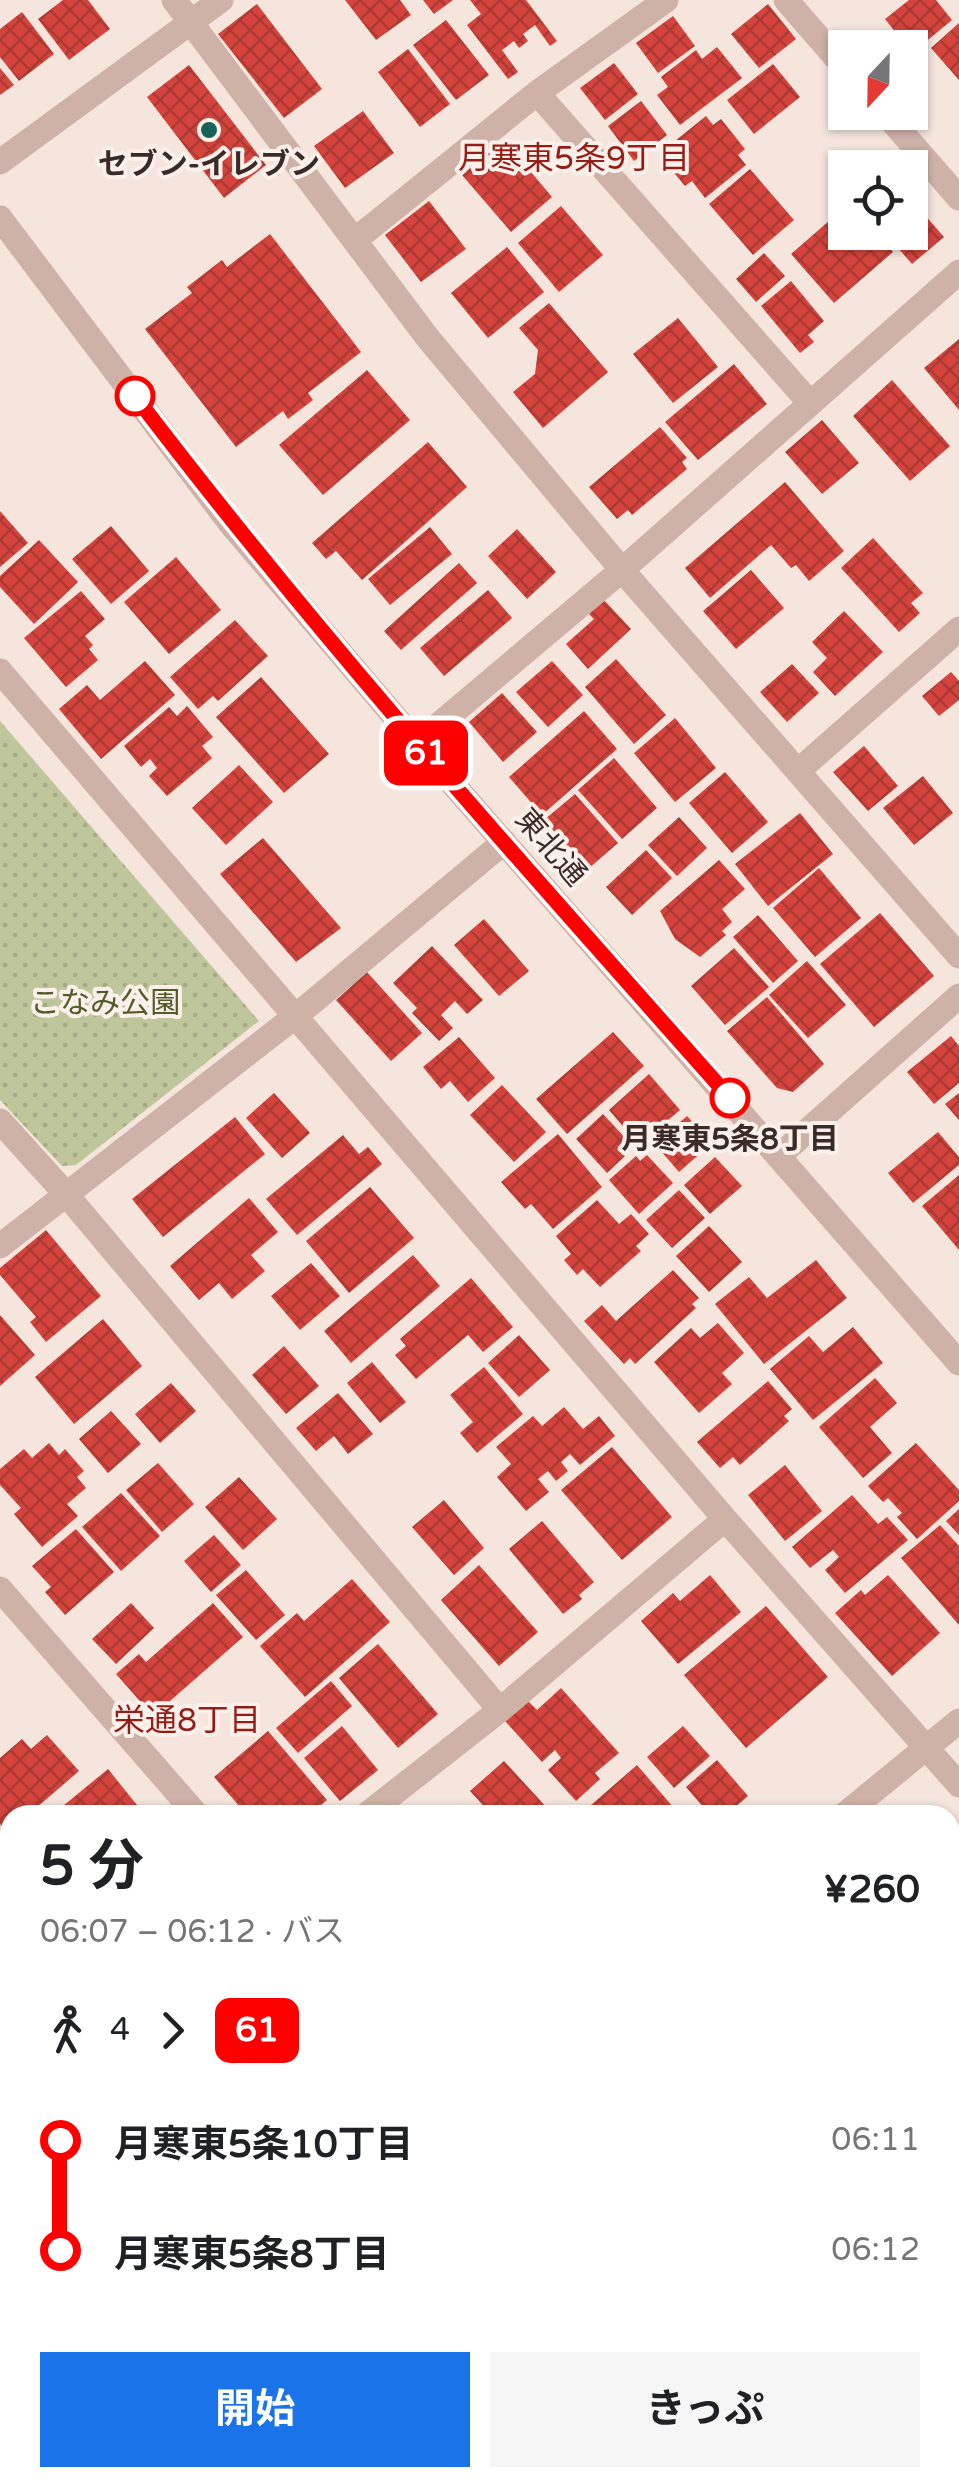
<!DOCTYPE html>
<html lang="ja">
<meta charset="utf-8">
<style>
body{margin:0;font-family:"Varela Round","Noto Sans JP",sans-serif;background:#f6f6f6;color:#202124;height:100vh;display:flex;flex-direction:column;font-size:38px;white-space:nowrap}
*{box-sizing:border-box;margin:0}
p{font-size:32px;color:#757577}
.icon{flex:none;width:55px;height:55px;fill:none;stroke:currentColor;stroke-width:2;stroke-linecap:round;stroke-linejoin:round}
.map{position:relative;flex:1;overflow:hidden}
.panel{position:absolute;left:0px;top:1805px;width:960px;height:682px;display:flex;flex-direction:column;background:#fff;border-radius:30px 30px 0 0;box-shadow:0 2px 8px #0004}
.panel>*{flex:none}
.badge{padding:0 20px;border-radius:15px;font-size:35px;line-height:65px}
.needle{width:65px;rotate:202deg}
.fabs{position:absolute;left:828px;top:30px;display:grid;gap:20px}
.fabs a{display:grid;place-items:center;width:100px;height:100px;border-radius:0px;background:#fff;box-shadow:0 2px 8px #0004;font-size:50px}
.map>.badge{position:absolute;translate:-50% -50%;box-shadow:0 0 0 5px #fff}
.legs{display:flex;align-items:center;gap:15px;height:110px;padding:0 40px;font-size:32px}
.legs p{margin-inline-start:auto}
.head{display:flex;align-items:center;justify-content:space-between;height:170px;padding:0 40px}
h1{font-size:55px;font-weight:700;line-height:75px}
.action{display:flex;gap:20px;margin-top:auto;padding:20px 40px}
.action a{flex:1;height:115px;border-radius:0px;background:#1a73e8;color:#fff;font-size:40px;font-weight:700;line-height:115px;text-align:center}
.action a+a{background:#f6f6f6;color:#202124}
ul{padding:0 40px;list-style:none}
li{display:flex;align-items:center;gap:35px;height:110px;font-size:38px}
li i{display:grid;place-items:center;width:15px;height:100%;margin:0 12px;background:currentColor}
li i::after{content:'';width:25px;height:25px;margin:-12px;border:8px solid;border-radius:50%;background:#fff}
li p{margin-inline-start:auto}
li:first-child i{background:linear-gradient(#0000 50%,currentColor 0)}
li:last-child i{background:linear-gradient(currentColor 50%,#0000 0)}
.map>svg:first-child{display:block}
.green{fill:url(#green-dots)}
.building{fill:url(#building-cross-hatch)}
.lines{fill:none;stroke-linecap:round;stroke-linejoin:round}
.minor{stroke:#cfb2a7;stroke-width:25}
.tertiary{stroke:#cfb2a7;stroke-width:25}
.line-1-casing{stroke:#fff;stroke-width:22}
.line-1{stroke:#f00;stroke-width:15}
.poi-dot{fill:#186259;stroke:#fcf0ea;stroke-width:4}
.stop-1-dot{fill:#fff;stroke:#f00;stroke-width:5}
.labels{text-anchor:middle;stroke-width:8;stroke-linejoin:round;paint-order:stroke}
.poi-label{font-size:30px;font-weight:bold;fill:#3b2b28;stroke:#fcf0ea}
.street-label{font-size:30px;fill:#3b2b28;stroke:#fcf0ea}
.park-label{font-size:30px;fill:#535c29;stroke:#fcf0ea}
.stop-label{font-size:30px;font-weight:bold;fill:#3b2b28;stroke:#fcf0ea}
.neighbourhood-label{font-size:32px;fill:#941d17;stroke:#fcf0ea}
</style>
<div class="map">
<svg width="959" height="2487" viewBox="0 0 959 2487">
<defs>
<pattern id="green-dots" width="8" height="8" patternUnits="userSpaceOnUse" patternTransform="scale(2.5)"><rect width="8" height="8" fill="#c0c69b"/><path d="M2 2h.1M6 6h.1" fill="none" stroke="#a6aa86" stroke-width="1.8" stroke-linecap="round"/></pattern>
<pattern id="building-cross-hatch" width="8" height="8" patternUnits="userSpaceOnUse" patternTransform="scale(2.5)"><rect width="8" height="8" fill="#d4443d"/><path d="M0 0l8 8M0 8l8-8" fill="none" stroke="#ad3933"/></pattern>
</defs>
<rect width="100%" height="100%" fill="#f5e5dd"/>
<path class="green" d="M0,721L259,1021L76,1165L62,1166L0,1100Z"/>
<path class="building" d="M63,0H88L110,29L69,60L38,19Z
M345,0H400L411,15L376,40Z
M423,0H453L434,14Z
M470,0H526L557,41L550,46L535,25L523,34L528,41L519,48L514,41L502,50L518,72L508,79L467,25L481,14Z
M909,0H936L952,20L912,53L885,19Z
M257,4L322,89L284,118L218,34Z
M768,4L796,39L759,68L731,34Z
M22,12L54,54L19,81L0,57V29Z
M673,16L695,46L658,73L636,43Z
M446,20L489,75L456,100L413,45Z
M959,23V80L931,48Z
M717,47L742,78L680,125L657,95L668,87L661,77L696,50L702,59Z
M408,49L450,104L420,127L378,72Z
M614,63L638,94L605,120L580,88Z
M773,64L800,97L754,134L727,100Z
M189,65L266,165L224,198L147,97Z
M0,68L14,85L0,95Z
M641,101L667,135L634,161L608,126Z
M363,111L394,153L345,188L314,146Z
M706,116L713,125L721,119L745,149L738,155L746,165L705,198L692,181L685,186L671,169L677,164L665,149Z
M504,140L552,197L511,232L462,175Z
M750,169L794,220L753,255L709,204Z
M910,198L944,237L912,264L884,232H910Z
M429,201L466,249L421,282L385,235Z
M561,206L603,255L559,292L518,243Z
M845,207V232H877L893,252L834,303L791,254Z
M270,234L361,352L308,393L313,400L288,419L283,411L236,447L145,329L192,293L187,287L222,260L227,267Z
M507,247L544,292L488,338L451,293Z
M764,253L785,276L756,302L736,279Z
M791,281L824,321L808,335L814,342L800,353L761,306Z
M549,303L608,372L543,428L513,392L535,374L538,350L519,328Z
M678,318L718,367L673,403L633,354Z
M959,339V410L924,368Z
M734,364L767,404L698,460L665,422Z
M367,370L410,420L323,495L279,445Z
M892,380L950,446L910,481L853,416Z
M822,420L859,463L822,494L785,452Z
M660,427L687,458L682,462L687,469L632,515L628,510L617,519L589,487Z
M428,442L467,487L362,580L336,551L326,559L312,543Z
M785,482L844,551L809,581L796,565L791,568L771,545L710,598L685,568Z
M0,511L28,543L0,567Z
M111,526L149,571L111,604L72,559Z
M430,527L452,554L390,605L368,579Z
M517,529L556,572L527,599L488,556Z
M873,538L923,593L911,603L920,613L899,632L841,568Z
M39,540L78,582L34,624L0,587V576Z
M176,557L221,610L169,654L124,602Z
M459,563L477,583L401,650L384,631Z
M751,570L784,608L736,649L703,611Z
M488,590L512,618L444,676L420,648Z
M81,591L105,619L85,636L93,645L89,649L98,660L66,687L24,638Z
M603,599L631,629L588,669L566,644L594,619L588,613Z
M844,611L883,652L835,696L813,672L827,658L812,642Z
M235,620L268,656L218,701L213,696L198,709L170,677Z
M616,659L666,715L634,744L585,687Z
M145,661L175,695L101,759L59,709L87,685L100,700Z
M552,661L583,695L548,727L516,692Z
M792,664L819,693L787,722L760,692Z
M951,672L959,681V700L939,716L922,696Z
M261,677L329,754L284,793L216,717Z
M502,693L537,732L503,762L469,722Z
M187,706L213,737L202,746L212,758L167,796L149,776L157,768L150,759L141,767L124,746L169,707L177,716Z
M584,711L617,749L542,815L509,777Z
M675,718L716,768L675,802L634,753Z
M864,746L898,786L868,811L833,772Z
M614,758L657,808L622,839L578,790Z
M239,765L273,802L226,845L192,808Z
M725,772L768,822L732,853L689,803Z
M923,776L953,813L914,845L883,808Z
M575,794L618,843L588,869L544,820Z
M800,813L833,854L768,906L735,864Z
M679,817L707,848L677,876L648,845Z
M263,838L341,928L296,962L220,874Z
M646,850L672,878L632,915L606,887Z
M719,860L745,889L722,909L732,922L722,931L726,935L700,957L675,939L660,911Z
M819,868L861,918L815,957L773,908Z
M880,913L934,976L874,1027L820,964Z
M758,915L798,961L773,983L733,937Z
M484,919L529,971L499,996L454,945Z
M432,946L483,1000L467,1014L455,1001L441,1015L453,1028L439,1041L412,1013L417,1008L393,983Z
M734,948L769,987L725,1025L691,986Z
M807,961L846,1005L808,1038L769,995Z
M367,972L422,1033L391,1061L336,1000Z
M767,997L824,1064L793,1092L777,1088L727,1031Z
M613,1032L644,1066L567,1134L536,1099Z
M951,1036L959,1046V1083L934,1104L907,1072Z
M459,1037L495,1078L468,1102L450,1081L441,1089L423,1067Z
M649,1074L680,1110L639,1145L609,1110Z
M502,1085L546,1132L514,1162L470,1115Z
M274,1093L310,1133L282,1158L246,1118Z
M959,1093V1120L945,1104Z
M603,1114L630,1143L620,1151L625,1156L607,1173L576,1139Z
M687,1116L712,1143L679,1172L655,1144Z
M235,1117L265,1154L163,1237L132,1199Z
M938,1132L959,1157V1165L913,1203L888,1173Z
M558,1134L602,1187L553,1229L531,1204L525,1209L501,1182Z
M343,1135L359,1154L368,1147L382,1164L297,1235L266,1199Z
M647,1155L673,1183L639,1214L609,1180L636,1156L640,1161Z
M715,1157L742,1186L710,1214L684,1185Z
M959,1175V1250L922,1206Z
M370,1187L414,1238L349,1293L306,1241Z
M679,1190L705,1218L672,1248L646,1220Z
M249,1198L278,1232L251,1255L265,1271L232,1299L219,1283L199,1300L170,1266Z
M597,1200L619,1224L631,1214L649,1234L636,1246L641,1251L600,1287L583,1269L577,1275L564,1260L571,1254L556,1236Z
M709,1226L742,1262L709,1292L676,1256Z
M46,1230L101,1296L46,1342L30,1322L36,1317L0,1275V1268Z
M413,1255L440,1286L351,1363L324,1331Z
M816,1260L847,1298L764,1364L715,1304L749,1277L767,1298Z
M311,1263L340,1296L300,1330L271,1296Z
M673,1270L699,1298L692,1304L696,1308L635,1364L630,1358L624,1364L584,1321L602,1305L616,1321Z
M471,1278L513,1327L483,1352L468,1335L416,1379L395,1355L406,1346L400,1339Z
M0,1315L35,1355L0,1386Z
M103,1319L142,1366L74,1424L35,1377Z
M718,1323L744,1353L722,1373L732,1384L699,1413L654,1362L691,1328L700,1338Z
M853,1327L883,1363L813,1420L770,1369L809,1336L823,1352Z
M519,1335L550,1370L519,1397L488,1363Z
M284,1346L319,1386L286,1414L252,1375Z
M372,1362L406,1402L380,1423L347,1383Z
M484,1367L523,1414L477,1453L460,1433L473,1422L450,1395Z
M875,1378L897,1403L870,1427L892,1453L863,1478L819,1427Z
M768,1381L792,1409L784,1416L789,1421L740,1465L733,1457L720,1468L697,1442Z
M171,1383L196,1411L160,1443L135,1414Z
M338,1393L373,1434L348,1454L334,1436L316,1451L296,1428Z
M564,1407L583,1429L599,1416L615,1436L580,1465L570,1454L561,1462L568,1471L556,1481L548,1471L538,1479L549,1492L526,1511L497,1477L511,1464L496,1447L533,1416L542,1426Z
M111,1411L141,1444L108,1473L79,1439Z
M49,1443L59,1455L65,1449L84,1471L77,1477L86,1488L67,1504L78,1516L42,1547L14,1514L21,1508L0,1485V1469L24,1449L32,1458Z
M916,1443L959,1490V1501L917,1539L897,1517L902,1513L888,1498L883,1502L868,1486Z
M612,1447L672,1517L622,1560L561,1490Z
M158,1463L194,1504L162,1532L126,1490Z
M785,1465L822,1511L785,1541L748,1495Z
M239,1477L277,1519L243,1550L205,1507Z
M121,1493L160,1536L121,1571L82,1527Z
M852,1495L878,1524L887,1517L908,1540L845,1593L825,1570L839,1557L833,1550L810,1568L792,1547Z
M444,1500L484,1548L454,1575L412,1527Z
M959,1509V1535L946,1521Z
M542,1521L594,1582L579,1595L582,1599L563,1614L509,1549Z
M940,1525L959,1546V1625L901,1558Z
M76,1529L114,1572L65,1615L45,1592L51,1587L32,1566Z
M214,1535L241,1565L211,1592L184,1561Z
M479,1565L538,1632L499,1666L441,1600Z
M246,1570L285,1615L256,1640L216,1595Z
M710,1575L741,1612L678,1664L641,1621L673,1593L680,1601Z
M888,1575L940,1633L892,1676L835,1613L861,1590L865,1595Z
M352,1579L390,1622L305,1697L260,1646L297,1613L304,1621Z
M131,1603L154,1628L116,1664L92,1639Z
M213,1603L243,1637L153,1716L116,1674L139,1654L146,1662Z
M766,1606L828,1677L746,1748L684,1675Z
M378,1644L438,1714L398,1748L339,1678Z
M331,1681L352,1706L298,1753L276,1728Z
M561,1688L619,1753L595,1773L600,1779L576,1801L548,1770L561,1758L555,1750L542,1762L505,1721L528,1701L537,1710Z
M342,1726L378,1770L340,1801L304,1758Z
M683,1726L710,1756L674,1788L647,1757Z
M268,1731L327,1800L309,1815H247L214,1777Z
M47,1735L79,1771L28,1815H10L8,1833L0,1824V1758L22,1739L31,1749Z
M717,1760L748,1796L726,1815H710L686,1787Z
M504,1761L549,1810L543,1815H492L470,1791Z
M637,1765L680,1815H586L583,1812Z
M108,1769L145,1815H52Z
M934,1805L943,1815H923Z
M950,1823L959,1833V1880L950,1870Z
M959,1926V1978L950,1968V1934Z
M10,1957V2023L7,2026L0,2018V1965Z
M959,2115V2190L950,2179V2123Z
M10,2180V2207L0,2196V2189Z
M0,2207L10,2219V2234L0,2242Z
M10,2269V2347L0,2336V2277Z
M0,2349L10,2360V2404L4,2410L0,2405Z
M959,2382V2443L950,2432V2390Z
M955,2461L959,2467V2487H925L936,2478H950V2465Z
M129,2478H184L191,2485L200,2478H209L217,2487H137Z
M314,2478H400L405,2482L399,2487H322Z
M415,2478H447L436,2487H423Z
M540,2478H576L584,2487H529Z
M668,2478H701L709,2487H657Z
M816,2478H867L875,2487H821Z"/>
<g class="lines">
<path class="minor" d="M174,0L427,337L622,570L959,956
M786,0L845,68
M537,93L810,403
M884,112L959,198
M355,240L537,93L666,0
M0,671L725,1519L959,1785
M417,743L622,570L959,272
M798,771L959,629
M0,1121L65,1193L500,1710
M780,1155L959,996
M0,1246L297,1015L504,842
M0,1589L197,1815
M366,1815L500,1710L725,1519
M0,2045L10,2056
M950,2103L959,2095
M0,2120L10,2112
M950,2232L959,2242
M774,2478L782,2487
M476,2487L487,2478"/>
<path class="tertiary" d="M0,162L221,0
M0,218L230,523L417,743L959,1363
M844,1815L959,1721
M40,2487L51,2478"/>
</g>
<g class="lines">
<g class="line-1-casing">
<path id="line-1" d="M135,396C321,641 527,869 730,1098"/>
</g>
<use href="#line-1" class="line-1"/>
</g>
<circle class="poi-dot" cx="209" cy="130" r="10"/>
<g class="stop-1-dot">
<circle cx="135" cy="396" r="18"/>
<circle cx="730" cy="1098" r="18"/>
</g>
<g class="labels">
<g class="poi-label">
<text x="209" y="174">セブン-イレブン</text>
</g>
<g class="street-label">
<text transform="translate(551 847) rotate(49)" y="10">東北通</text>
</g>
<g class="park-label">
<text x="105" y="1013">こなみ公園</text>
</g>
<g class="stop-label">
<text x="730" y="1149">月寒東5条8丁目</text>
</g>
<g class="neighbourhood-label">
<text x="574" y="169">月寒東5条9丁目</text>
<text x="187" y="1731">栄通8丁目</text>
</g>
</g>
</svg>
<div class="fabs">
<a><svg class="needle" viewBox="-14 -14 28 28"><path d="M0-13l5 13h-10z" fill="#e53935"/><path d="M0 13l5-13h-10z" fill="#757577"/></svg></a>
<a><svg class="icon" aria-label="locate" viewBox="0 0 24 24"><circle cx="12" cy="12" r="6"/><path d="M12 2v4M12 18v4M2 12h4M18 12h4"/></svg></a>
</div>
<b class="badge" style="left:426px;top:753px;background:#f00;color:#fff">61</b>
<section class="panel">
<div class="head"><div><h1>5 分</h1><p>06:07 – 06:12 · バス</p></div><b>¥260</b></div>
<div class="legs"><svg class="icon" aria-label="walk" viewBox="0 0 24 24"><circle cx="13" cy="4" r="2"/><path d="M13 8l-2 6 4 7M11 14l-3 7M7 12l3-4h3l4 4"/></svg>4<svg class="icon" aria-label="forward" viewBox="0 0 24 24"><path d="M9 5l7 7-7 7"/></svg><b class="badge" style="background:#f00;color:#fff">61</b></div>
<ul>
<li><i style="color:#f00"></i><b>月寒東5条10丁目</b><p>06:11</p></li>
<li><i style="color:#f00"></i><b>月寒東5条8丁目</b><p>06:12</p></li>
</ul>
<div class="action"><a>開始</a><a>きっぷ</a></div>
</section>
</div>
